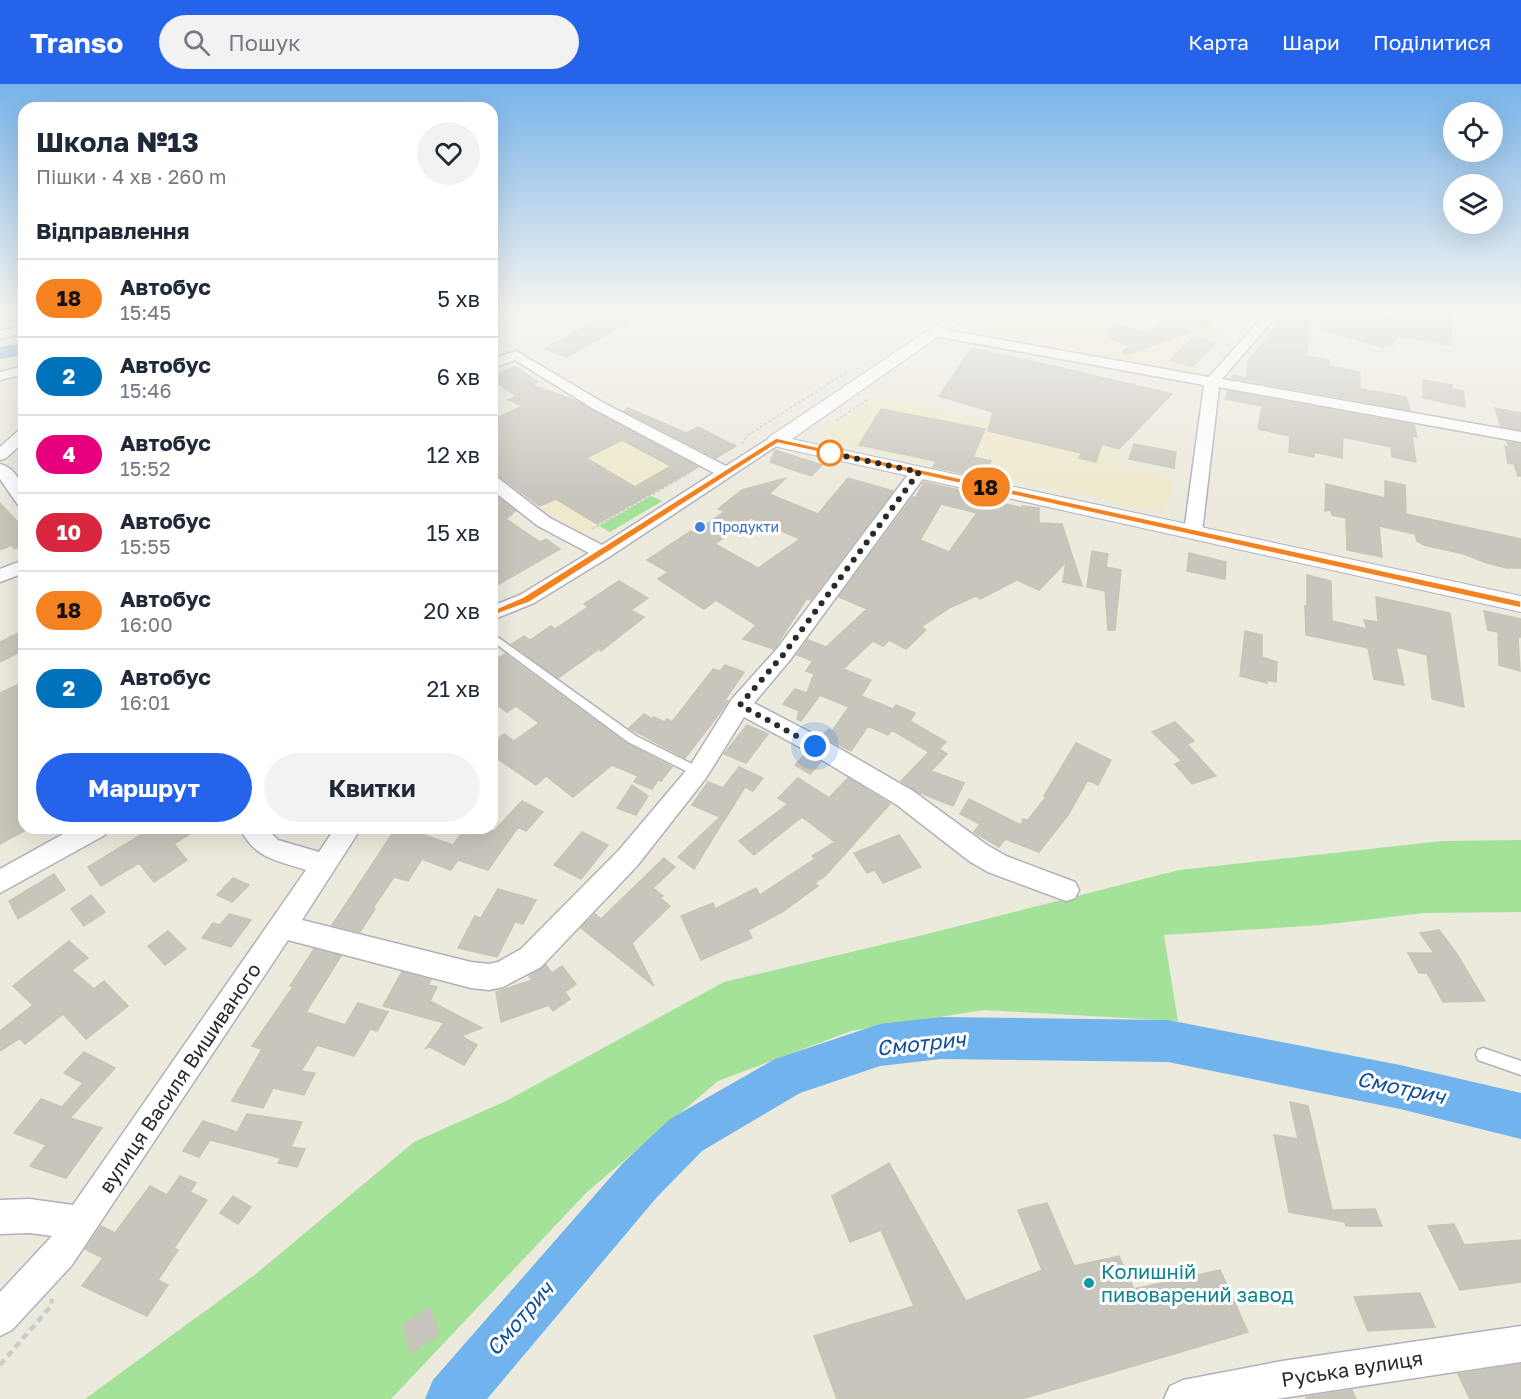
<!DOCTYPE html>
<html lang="uk">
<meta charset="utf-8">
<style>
body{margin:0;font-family:"Golos Text",sans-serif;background:#f2f2f3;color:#1f2937;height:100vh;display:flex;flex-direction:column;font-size:22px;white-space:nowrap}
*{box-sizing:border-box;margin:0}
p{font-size:20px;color:#747a83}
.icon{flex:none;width:33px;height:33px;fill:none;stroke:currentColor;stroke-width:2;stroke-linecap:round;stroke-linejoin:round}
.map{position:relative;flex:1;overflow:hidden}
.drawer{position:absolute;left:18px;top:18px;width:480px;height:732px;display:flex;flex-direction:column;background:#fff;border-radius:18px;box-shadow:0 6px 24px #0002}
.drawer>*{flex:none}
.badge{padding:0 12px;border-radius:20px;font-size:21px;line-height:39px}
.fabs{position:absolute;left:1443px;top:18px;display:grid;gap:12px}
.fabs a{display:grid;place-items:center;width:60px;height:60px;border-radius:50%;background:#fff;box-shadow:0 6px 24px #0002;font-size:30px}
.you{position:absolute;width:30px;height:30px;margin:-15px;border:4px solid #fff;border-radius:50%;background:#1a73e8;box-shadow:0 0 0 9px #1a73e833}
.map>.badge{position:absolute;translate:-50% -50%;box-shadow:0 0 0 3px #fff}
h2{padding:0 18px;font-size:22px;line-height:54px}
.round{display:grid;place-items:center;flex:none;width:63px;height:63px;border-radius:32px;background:#f2f2f3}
.summary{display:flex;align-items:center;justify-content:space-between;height:102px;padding:0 18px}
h1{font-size:28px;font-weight:700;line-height:45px}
.cta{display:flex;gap:12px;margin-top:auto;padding:12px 18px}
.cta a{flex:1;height:69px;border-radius:36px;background:#2563eb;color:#fff;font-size:24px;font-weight:700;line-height:69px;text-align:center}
.cta a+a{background:#f2f2f3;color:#1f2937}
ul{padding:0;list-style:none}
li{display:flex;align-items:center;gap:18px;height:78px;padding:0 18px;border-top:2px solid #e0e1e3}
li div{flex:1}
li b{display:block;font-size:22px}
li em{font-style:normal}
li .badge{min-width:66px;font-weight:700;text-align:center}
header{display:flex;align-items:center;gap:36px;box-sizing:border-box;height:84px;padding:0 30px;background:#2563eb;color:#fff}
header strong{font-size:28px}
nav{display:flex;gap:33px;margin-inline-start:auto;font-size:21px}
.search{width:420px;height:54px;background:#f2f2f3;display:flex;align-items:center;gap:15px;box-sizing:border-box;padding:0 21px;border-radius:33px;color:#747a83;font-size:22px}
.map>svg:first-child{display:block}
.education{fill:#eee9cc}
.green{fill:#a4e29a}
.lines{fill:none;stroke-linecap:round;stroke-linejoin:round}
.river{fill:#71b3ed;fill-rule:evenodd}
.building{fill:#c8c5bc;stroke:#c8c5b6;stroke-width:1.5;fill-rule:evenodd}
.service-casing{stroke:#b0b0be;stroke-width:3}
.minor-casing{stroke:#b0b0be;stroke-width:3}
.tertiary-casing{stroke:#b0b0be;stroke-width:2}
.path-far1{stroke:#ccc;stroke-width:2;stroke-dasharray:3 2;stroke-linecap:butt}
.path{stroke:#ccc;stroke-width:4.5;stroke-dasharray:7 4.5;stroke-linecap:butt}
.service{fill:#fff;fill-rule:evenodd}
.minor{fill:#fff;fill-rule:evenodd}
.tertiary{fill:#fff;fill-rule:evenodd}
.line{fill:#f58220;stroke:#fff;stroke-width:1.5}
.walk{stroke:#2a2a2a;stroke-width:6;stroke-dasharray:0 10.8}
.stop-dot{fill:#fff;stroke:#f58220;stroke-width:3}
.shop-dot{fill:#3f7fe0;stroke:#fff;stroke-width:2}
.culture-dot{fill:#0f9aa8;stroke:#fff;stroke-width:2}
.labels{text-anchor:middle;stroke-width:6;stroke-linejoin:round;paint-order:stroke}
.far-shop-label{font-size:14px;fill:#366cbe;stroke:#fff;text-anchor:start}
.near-street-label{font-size:20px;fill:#2a2a2a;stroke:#fff}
.near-culture-label{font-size:20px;fill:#0d838f;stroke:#fff;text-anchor:start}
.near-water-label{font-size:21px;font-style:italic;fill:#0f4e9a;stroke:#fff}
</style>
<header>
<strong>Transo</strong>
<div class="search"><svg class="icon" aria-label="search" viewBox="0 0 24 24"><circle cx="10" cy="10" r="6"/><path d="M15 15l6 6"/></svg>Пошук</div>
<nav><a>Карта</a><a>Шари</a><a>Поділитися</a></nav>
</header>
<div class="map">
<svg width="1521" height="1315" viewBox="0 0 1521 1315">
<rect width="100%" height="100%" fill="#ece9dd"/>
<path class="education" d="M998,229H1248L1191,286H1179L972,247Z
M564,308L703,381L582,450L526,414L547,404L524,333Z
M881,312L1120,367L1118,381L1175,393L1164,428L824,356V348Z"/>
<path class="green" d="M651,412L662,417L610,448L599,442Z
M1521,756V828L1424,829L1322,841L1164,851L1178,937L984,926L851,947L718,997L587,1108L391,1315H85L257,1189L414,1058L506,1017L724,898L923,851L1179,786L1442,757Z"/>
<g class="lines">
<path class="river" d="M24,259V271L0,275V263Z
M941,933L1168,936L1400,981L1521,1009V1055L1400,1025L1168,978L941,975L880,982L800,1009L702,1067L657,1113L487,1315H425L433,1296L623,1079L670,1035L775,975L880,940Z"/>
</g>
<path class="building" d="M610,229H645L567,273L544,265Z
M1177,229H1220L1204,243L1125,271L1123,267L1130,262L1109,254V246L1116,240L1148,249Z
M1287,229L1311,231L1306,272L1329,276V282L1360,288V305L1406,313L1410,326L1232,294L1233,291L1246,294L1248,277Z
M1323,229H1349L1395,237L1394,229H1453L1450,261L1398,252L1395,253L1392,262L1387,260L1385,264L1320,245Z
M1194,253L1216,259L1192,283L1170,276Z
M972,264L1071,286L1172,310L1119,365L1102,360L1096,378L1079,374L1081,369L988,347L993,328L939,312Z
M515,283L538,298L532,301L574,316L698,383L597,440L556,415L540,422L499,392L492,391V336L523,322L508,316L516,312L492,295V292ZM622,356L671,382L635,403L586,374Z
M1423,296L1452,301V305L1463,307L1465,323L1423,314Z
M1228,307L1414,341L1417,353L1412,352L1416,378L1392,373L1391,363L1343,353L1342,374L1314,368V373L1289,368L1290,352L1258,345L1262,322L1225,315Z
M628,324L686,349L698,343L736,362L716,374L624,327Z
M1495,324L1521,329V346L1501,342Z
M881,325L985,345L973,373L991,377L984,394L933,383L936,377L859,361Z
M1507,358L1521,360V392H1518L1514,380L1508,379L1505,362L1509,363Z
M1134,360L1176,368L1174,384L1129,375Z
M775,366L822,381L811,392L770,378Z
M786,394L769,410L818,430L848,394L893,407L812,514L810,516L807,514L774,565L743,555L756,541L716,516L704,525L658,495L668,488L647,476L691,447L694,449L725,427L718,425L742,406ZM751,434L800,455L758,484L715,460Z
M1385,397L1405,401L1406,430L1521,455V484H1507L1487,479L1464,470L1424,461L1417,457L1415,450L1379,442L1382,473L1347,466L1346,434L1332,431L1331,426L1325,427L1326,400L1385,414Z
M924,398L977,410L976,413L1022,424V422L1039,424V439L1062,440L1082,502L1063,498L1066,478L1039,506L1017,496L980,515L976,512L951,523L921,543L926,546L906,565L889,556L883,562L873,557L843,585L871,596L861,612L893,625L896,621L915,629L910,637L946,658L939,665L947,670L931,687L964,699L953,722L918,708L901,697L929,668L892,646L888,651L868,642L851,667L822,652L829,645L832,647L849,623L820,611L801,637L797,635L799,627L783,620L795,605L807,609L814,590L806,587L813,577L797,571L808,556L826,563L867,525L839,513L913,413L915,414ZM941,420L977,429L949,468L920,456Z
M492,409L515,427L506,435L540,458L546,455L560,465L492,504Z
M0,419L24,445V461L14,465L12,461L0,466Z
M1092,467L1108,470L1106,483L1121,486L1115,546H1108L1105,507L1087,503Z
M1189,469L1226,478L1225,495L1187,487Z
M1307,491L1331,497L1332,537L1367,545L1364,536L1378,538L1376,513L1450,529L1464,623L1432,615L1427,571L1396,563L1404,601L1374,595L1368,564L1306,551L1305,522L1307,523Z
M619,497L648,514L631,526L644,533L601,567L599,565L558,594L512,560L524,552L530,556L551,542L555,545L588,523L584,520Z
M1484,527L1521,535V553H1518L1520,587L1499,581L1498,548L1488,546Z
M24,546V566L0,578V558Z
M1245,547L1262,551V573L1277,578L1276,598L1267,596V599L1240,592Z
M505,570L627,660L672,683L661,697L658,696L652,705L634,698L638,692L612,681L573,713L546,692L536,701L492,671V660L504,650L514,657L539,639L516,622L507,628L492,617V578Z
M725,581L744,588L725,616L728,617L716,634L685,674L629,644L644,630L652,635L654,633L664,638L667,635L672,638L713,585L720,587Z
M24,598V747L0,760V609Z
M1175,638L1194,657L1187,660L1216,692L1192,700L1175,680L1182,677L1152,648Z
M747,641L768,650L746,679L724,670Z
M1076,659L1111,676L1098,701L1088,696L1068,731L1039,768L1005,755L999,763L974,748L980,740L960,730L969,715L1021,741L1023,735L1028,736L1046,713L1044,712Z
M806,669L821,678L810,690L795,681Z
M739,683L763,694L753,707L745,703L725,735L722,734L724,736L694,785L678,773L720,733L692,721L708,698L723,704Z
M798,694L829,714L848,694L890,720L825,792L815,799L818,802L782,828L748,846L752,854L701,876L681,832L713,819L715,825L756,804L760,811L815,775L812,772L835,758L802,733L754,771L739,757L788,720L778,714Z
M632,701L648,712L636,731L617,724Z
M522,717L543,728L526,747L518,743L488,786L458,776L451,786L422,775L408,797L394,793L373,824L375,825L360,848L332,841L396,744H428L424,751L453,761L462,749L468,752L473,744L494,747Z
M152,744H199L174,760L187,776L154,798L139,779L101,802L88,783Z
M582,748L608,761L581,795L554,781Z
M899,751L921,783L883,799L875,786L867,789L854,769Z
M664,774L675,783L653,804L663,812L660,814L670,822L632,859L654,902L581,844L595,830L601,835Z
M54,790L65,806L18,835L9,817Z
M233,794L249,801L232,818L217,811Z
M498,805L536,816L523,840L515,838L497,873L458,864L475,832L481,834Z
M91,811L105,828L84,842L71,825Z
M229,830L251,836L231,863L202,854L213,839L220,841Z
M1439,846L1457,870L1485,917L1443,918L1427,889H1419L1408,869H1434L1420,849Z
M168,847L186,865L165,881L148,862Z
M69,857L88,874L72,886L94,905L104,897L128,922L86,955L63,930L25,960L20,954L0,967V947L33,921L13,902Z
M314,865L341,872L306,928L345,941L358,919L388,928L377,947L370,945L354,972L317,961L301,987L315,989L304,1011L273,1004L263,1024L232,1017L262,965L252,962L293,903L290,902Z
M546,881L552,889L562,882L576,900L565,908L570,915L553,927L549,921L501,938L496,908L532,896L529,892Z
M402,888L431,896L428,901L437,903L430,917L482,944L461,952L477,961L464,981L430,963L426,964L444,939L383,922Z
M84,968L115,984L70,1034L102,1044L66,1094L30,1082L46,1061L14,1049L41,1015L62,1023L83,999L64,989Z
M1290,1018L1308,1022L1332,1126L1375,1125L1382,1142H1346L1345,1138L1289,1128L1274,1051L1298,1055Z
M247,1030L302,1038L291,1063L305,1065L297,1083L278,1079L281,1074L210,1056L199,1073L183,1067L203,1037L237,1048Z
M889,1079L966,1217L1042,1186L1018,1126L1047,1119L1074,1182L1119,1172L1134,1205L1220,1186L1248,1248L1022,1315H837L814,1252L914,1222L881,1146L850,1158L832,1112Z
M180,1092L196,1099L190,1108L207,1116L174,1164L178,1166L158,1196L168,1201L147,1232L82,1202L103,1174L85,1165L101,1142L115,1149L150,1102L167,1111Z
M233,1112L251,1123L238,1140L220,1129Z
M1454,1140L1464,1161L1521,1156V1198L1460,1206L1428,1142Z
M1420,1209L1435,1243L1368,1247L1354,1213Z
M430,1223L439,1250L411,1269L403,1241Z
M1521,1280V1315H1470L1458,1290Z
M1352,1306L1356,1315H1306V1313Z"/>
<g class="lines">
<g class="service-casing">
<path id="service" d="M492,549L636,652L702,685L703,688L702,691H694L628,658L492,557Z
M1483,964L1521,977V991L1478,976L1476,971L1478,966Z"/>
</g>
<g class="minor-casing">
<path id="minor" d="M1266,229H1279L1222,295L1521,348V358L1219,303L1202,448L1199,452H1187L1184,448L1204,301L935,252L928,248L935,244L1209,293Z
M24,241V249L0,255V247Z
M516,267L602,318L726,382L770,354H782L784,357L609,473L534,519L492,536V522L520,511L589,469L538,442L492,406V393L498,394L550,434L602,461L714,389L592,324L515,276L492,284V275Z
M24,282V290L0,296V288Z
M24,345V358L6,374L0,376V363L18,347Z
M0,380C19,385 24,405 24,422L18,421L0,395Z
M919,383L925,384L927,388L925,392L790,576L754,619L823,655L913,707L987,761L1006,772L1075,798L1079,806L1075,814L1066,817L988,788L969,777L897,721L807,667L744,633L706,694L637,782L541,883L503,903L489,906L471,904L288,856L72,1181L12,1246L0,1252V1208L52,1152L30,1149L0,1150V1116L30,1115L73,1121L306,786C276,776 255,775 240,744H266L278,756L319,768L335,744H361L302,836L471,878L489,880L498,878L521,865L619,766L690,682L732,615L776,566L913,384Z
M24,476V489L0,498V485Z
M74,744H108L105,751L0,809V785Z
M1521,1242V1278L1276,1315H1164L1170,1302L1183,1296L1282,1277Z"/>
</g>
<g class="tertiary-casing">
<path id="tertiary" d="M954,229H972L792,355L1521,512V528L769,361L767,357L769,353Z"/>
</g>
<path class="path-far1" d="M836,337L870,314
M742,360L748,351L847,288
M592,445L693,387"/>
<path class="path" d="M0,1281L51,1222L52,1215"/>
<use href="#service" class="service"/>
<use href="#minor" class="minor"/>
<use href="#tertiary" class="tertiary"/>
</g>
<linearGradient id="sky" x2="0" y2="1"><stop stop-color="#78b4ea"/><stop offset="0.55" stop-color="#f6f5f0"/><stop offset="1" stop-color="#f6f5f0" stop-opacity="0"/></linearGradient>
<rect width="1521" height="413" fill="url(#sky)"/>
<path class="line" d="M776,354L1521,517V524L778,359L530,518L492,532L487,529L523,513L542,501Z"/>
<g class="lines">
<path class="walk" d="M815,662L740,621L783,571L919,388L830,369"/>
</g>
<circle class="stop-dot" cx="830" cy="369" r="12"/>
<circle class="shop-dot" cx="700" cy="443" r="6"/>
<circle class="culture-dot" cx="1089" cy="1199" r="6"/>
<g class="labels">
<g class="far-shop-label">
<text x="712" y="448">Продукти</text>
</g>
<g class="near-street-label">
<text transform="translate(180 994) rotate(-56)" y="7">вулиця Василя Вишиваного</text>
<text transform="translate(1352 1285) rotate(-9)" y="7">Руська вулиця</text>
</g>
<g class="near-culture-label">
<text x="1101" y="1195">Колишній<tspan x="1101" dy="23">пивоварений завод</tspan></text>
</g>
<g class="near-water-label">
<text transform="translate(921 960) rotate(-6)" y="7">Смотрич</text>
<text transform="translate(1401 1004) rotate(12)" y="7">Смотрич</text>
<text transform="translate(520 1235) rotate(-49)" y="7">Смотрич</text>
</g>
</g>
</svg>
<div class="fabs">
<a><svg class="icon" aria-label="locate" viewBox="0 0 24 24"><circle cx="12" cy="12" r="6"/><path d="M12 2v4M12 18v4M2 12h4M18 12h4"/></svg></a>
<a><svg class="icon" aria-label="layers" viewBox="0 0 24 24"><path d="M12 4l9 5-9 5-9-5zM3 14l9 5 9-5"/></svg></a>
</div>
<div class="you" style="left:815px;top:662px"></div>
<b class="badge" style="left:986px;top:403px;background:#f58220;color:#111">18</b>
<section class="drawer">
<div class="summary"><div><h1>Школа №13</h1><p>Пішки · 4 хв · 260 m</p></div><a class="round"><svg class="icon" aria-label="heart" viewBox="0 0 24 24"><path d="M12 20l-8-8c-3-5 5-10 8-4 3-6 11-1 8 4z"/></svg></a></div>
<h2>Відправлення</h2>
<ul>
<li><span class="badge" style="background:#f58220;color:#111">18</span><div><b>Автобус</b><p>15:45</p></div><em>5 хв</em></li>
<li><span class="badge" style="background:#0072bc;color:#fff">2</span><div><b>Автобус</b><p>15:46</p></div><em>6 хв</em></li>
<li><span class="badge" style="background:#e6007e;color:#fff">4</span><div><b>Автобус</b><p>15:52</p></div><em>12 хв</em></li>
<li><span class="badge" style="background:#d7263d;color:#fff">10</span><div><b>Автобус</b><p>15:55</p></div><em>15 хв</em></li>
<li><span class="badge" style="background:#f58220;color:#111">18</span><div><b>Автобус</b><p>16:00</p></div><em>20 хв</em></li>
<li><span class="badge" style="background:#0072bc;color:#fff">2</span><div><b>Автобус</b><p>16:01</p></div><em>21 хв</em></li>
</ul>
<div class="cta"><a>Маршрут</a><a>Квитки</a></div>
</section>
</div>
